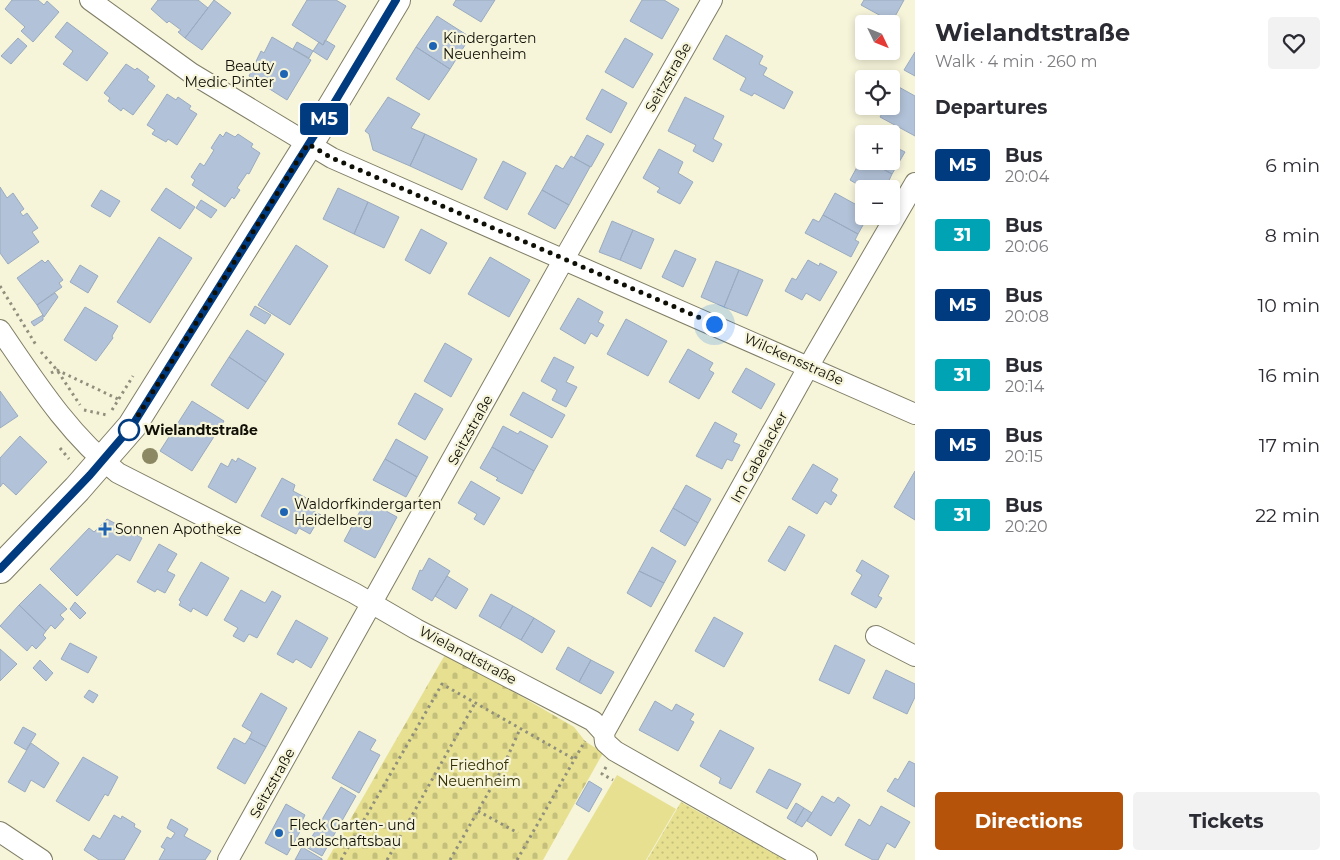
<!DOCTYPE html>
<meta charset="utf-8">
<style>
body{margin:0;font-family:Montserrat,sans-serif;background:#f2f2f3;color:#2b2b33;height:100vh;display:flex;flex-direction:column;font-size:19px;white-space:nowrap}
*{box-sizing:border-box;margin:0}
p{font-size:16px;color:#7c7c81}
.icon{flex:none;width:28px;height:28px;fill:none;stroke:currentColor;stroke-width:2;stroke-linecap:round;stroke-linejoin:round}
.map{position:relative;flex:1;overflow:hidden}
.side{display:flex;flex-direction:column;background:#fff;width:425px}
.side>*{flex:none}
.badge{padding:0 10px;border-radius:4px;font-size:18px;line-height:32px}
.needle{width:32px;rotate:133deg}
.fabs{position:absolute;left:855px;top:15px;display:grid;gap:10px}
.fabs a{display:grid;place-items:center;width:45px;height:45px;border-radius:5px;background:#fff;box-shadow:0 2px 8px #0003;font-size:25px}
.you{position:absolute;width:25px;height:25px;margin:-12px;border:4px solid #fff;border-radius:50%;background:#1a73e8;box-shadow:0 0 0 8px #1a73e833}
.map>.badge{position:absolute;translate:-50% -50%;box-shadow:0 0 0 2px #fff}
h2{padding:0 20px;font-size:19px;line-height:45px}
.round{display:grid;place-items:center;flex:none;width:52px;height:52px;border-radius:5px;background:#f2f2f3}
.head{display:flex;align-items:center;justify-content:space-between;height:85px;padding:0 20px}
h1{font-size:24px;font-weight:700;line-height:38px}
.action{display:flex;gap:10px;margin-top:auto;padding:10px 20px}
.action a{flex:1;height:58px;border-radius:5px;background:#b45309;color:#fff;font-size:20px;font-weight:700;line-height:58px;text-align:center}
.action a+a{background:#f2f2f3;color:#2b2b33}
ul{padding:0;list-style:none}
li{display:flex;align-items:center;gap:15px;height:70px;padding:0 20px}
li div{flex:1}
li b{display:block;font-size:19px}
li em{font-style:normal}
li .badge{min-width:55px;font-weight:700;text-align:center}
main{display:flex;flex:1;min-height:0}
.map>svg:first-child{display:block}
.grass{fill:url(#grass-dots)}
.cemetery{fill:url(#cemetery-stones)}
.pitch{fill:#e6e090}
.building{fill:#b2c2d8;stroke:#9aabc0}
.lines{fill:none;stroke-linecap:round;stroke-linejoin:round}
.street-casing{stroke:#7f7d65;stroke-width:22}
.secondary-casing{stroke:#7f7d65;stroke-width:30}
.path{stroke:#908f7c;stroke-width:3;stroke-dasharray:2.5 4;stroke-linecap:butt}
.street{stroke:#fff;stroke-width:20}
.secondary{stroke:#fff;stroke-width:28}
.tree{fill:#8b8863}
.line-casing{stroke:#fff;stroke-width:11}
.line{stroke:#003b80;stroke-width:8}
.walk{stroke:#0f0f06;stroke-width:5;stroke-dasharray:0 9}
.poi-dot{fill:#1d64b4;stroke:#f6f4d9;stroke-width:2}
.stop-dot{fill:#fff;stroke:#003b80;stroke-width:2.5}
.labels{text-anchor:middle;stroke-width:4.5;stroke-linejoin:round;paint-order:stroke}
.poi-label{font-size:14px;fill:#0f0f06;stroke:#f6f4d9;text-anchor:start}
.street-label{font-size:14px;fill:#0f0f06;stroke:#f6f4d9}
.stop-label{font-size:14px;font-weight:bold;fill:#0f0f06;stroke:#f6f4d9;text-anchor:start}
.park-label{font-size:14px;fill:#332f02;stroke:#f6f4d9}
</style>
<main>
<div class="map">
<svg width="915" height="860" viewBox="0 0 915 860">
<defs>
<pattern id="grass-dots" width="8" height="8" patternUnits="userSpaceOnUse" patternTransform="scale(1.25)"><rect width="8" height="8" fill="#e6e090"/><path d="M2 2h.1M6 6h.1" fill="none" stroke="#c4bf7b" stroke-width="1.8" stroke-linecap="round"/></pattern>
<pattern id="cemetery-stones" width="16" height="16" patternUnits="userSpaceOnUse" patternTransform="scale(1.25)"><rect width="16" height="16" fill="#e6e090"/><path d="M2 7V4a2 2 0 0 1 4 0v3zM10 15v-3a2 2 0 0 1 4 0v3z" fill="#c4bf7b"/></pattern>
</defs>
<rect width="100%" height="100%" fill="#f6f4d9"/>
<path class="grass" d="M681,802L785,860H647Z"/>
<path class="cemetery" d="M446,653L574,727L585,741L603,753L543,860H327Z"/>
<path class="pitch" d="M617,775L676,809L646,860H567Z"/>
<path class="building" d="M12,0H38L44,5L47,1L59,12L33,42L21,31L25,27L5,9Z
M158,0H198L208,8L185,38L178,32L181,30L169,21L167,23L151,9Z
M214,0L231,13L202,50L185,38Z
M307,0H336L346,6L323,45L292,25Z
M456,0H495L481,22L453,5Z
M642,0H664L679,9L662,39L630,21Z
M864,0H904L892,22L861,5Z
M437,16L470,37L450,69L416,47Z
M67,22L108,53L87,81L63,64L73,51L55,37Z
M726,35L763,56L759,64L767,68L763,75L793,92L784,109L754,93L752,96L740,90L746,78L713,59Z
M272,37L311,60L287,100L249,76L261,51L264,53Z
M18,38L27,46L11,64L1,56Z
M625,38L653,54L633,88L605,72Z
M325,40L335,46L327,60L313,51L319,42L323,45Z
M297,42L313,51L309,58L293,49Z
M416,47L450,69L429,100L396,79Z
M915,52V76L904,70Z
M126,64L135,70L137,68L149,77L147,80L155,86L133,115L123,108L121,111L108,101L110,98L104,93Z
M897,86L915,96V136L880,117L886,106H891V96Z
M602,89L627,103L611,133L586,119Z
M167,94L176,100L178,97L191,106L189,109L197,114L177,145L168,139L166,142L152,134L155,130L147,125Z
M388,97L420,114L411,128L425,134L410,166L373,150L369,134L365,131Z
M685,97L724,116L713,139L722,144L713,162L693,151L696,145L668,131Z
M226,132L235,137L238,134L253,144L251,147L260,153L249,174L247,173L237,188L240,190L234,199L232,197L225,207L192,185L195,180L191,177L200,163L204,166L214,150L211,148L220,134L223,137Z
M425,134L477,159L462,190L410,166Z
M587,135L604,144L591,167L574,158Z
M891,145L905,152L892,174L868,161H891Z
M659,149L683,162L678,173L693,182L680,204L657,192L660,188L643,178Z
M571,156L590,167L569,205L542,190L556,165L563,169Z
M862,158L864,161H868L892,174L885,189H865L850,180Z
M503,161L526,173L507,210L484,198Z
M0,187L7,198L13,193L24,209L20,212L23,216L27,213L38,228L32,232L39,242L8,264L0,253Z
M166,188L195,207L180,229L151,210Z
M338,188L368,202L354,234L323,219Z
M101,190L120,201L110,217L91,206Z
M542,190L569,205L555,229L528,214Z
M835,193L864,209V216H868L858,234L823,215Z
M201,200L217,210L211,218L196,208Z
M368,202L399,217L384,248L354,234Z
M823,215L858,234L855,240L859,242L851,257L805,233L813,219L819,222Z
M612,221L633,230L620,260L599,252Z
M421,229L447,243L430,274L405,260Z
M633,230L654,239L641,269L620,260Z
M159,237L192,258L150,323L117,302Z
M296,245L328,266L290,325L258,305Z
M675,250L696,259L683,287L662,277Z
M490,257L530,280L509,317L468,294Z
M42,260L45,263L48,260L63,280L59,283L62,287L37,305L17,278Z
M808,260L819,266L820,263L837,272L820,301L806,293L802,300L785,291L792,278L796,280Z
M716,261L739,270L724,307L701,297Z
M80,265L98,276L88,293L70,282Z
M739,270L763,280L747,316L724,307Z
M55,293L58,297L44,317L37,305Z
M578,298L603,312L598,322L604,325L597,337L591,333L585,344L560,329Z
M255,306L271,315L265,324L250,315Z
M85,307L118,326L112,336L113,338L96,361L64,340Z
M43,315V320L34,326L31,322Z
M626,319L667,341L648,376L607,354Z
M247,330L284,354L266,382L229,357Z
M445,343L472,359L451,397L424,381Z
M688,349L713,363L709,370L714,373L699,399L669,382Z
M229,357L266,382L248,409L211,385Z
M554,357L574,367L566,382L577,387L566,407L552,400L557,390L541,381Z
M746,368L775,384L761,409L732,392Z
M0,391L18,416L0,428Z
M523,392L565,415L552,438L510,415Z
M415,393L443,409L425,440L398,424Z
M192,401L224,421L192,471L160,451Z
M715,422L737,434L733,442L740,445L732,461L727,459L722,469L696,456Z
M503,426L518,434L520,431L548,446L534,471L492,447Z
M20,436L47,462L16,495L3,483L0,487V458Z
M396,439L428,457L417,477L385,459Z
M492,447L534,471L522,494L496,480L498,478L480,468Z
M238,458L256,468L236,503L208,487L221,463L228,467L232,459L236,462Z
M385,459L417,477L406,497L373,480Z
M813,464L838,479L831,491L837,495L831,505L825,501L817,514L792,499Z
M915,471V520L894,507Z
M282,478L295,485L293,491L314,502L310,509L321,515L310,534L299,528L296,534L261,516Z
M471,481L500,498L484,525L474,519L477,514L458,503Z
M686,485L711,499L698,523L673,508Z
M366,500L397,517L375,558L344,541Z
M673,508L698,523L685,546L660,531Z
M107,519L142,538L130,561L117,554L77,596L50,569L89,528L94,532Z
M789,526L805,535L785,571L768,561Z
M159,544L177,554L167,571L175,575L165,593L157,589L155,592L137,582Z
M652,547L676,561L664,583L639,571Z
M429,558L450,571L432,601L412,589L420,570L422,571Z
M862,560L889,576L878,596L882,598L876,608L851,594L862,575L856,571Z
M201,562L229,578L207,616L193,608L191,612L179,605L181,602L179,600Z
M639,571L664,583L651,607L627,593Z
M447,576L468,589L456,609L435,596Z
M40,584L67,609L60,615L64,619L55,629L51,625L46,631L19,605Z
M241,590L265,603L272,591L281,596L257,638L249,634L244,642L233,636L238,628L224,620Z
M491,594L513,606L500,628L479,616Z
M75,602L86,613L80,619L70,609Z
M19,605L46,631L43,635L46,638L36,649L32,645L27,651L0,626Z
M513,606L534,618L521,640L500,628Z
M714,617L743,633L724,667L695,651Z
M534,618L555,631L542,653L521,640Z
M296,620L328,638L311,668L296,659L293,663L277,654Z
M70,643L97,657L88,673L61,659Z
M835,645L865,660L849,694L819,680Z
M568,647L591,660L579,682L556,669Z
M0,649L17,664L0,681Z
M40,660L53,673L46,681L33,668Z
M591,660L614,672L601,694L579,682Z
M886,670L915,684V697L907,714L873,698Z
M89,690L98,695L93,703L84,697Z
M261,693L287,708L266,747L249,738L252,732L242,726Z
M655,701L672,711L676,704L694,714L690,720L694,722L678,751L639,730Z
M23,727L36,734L26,750L14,743Z
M720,730L754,748L731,789L719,783L721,778L700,766Z
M359,731L376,740L370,750L380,755L359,793L332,778Z
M234,738L245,744L249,738L266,747L245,784L217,768Z
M31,743L59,763L44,788L31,780L25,792L8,782Z
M83,757L118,777L108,796L105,794L89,821L56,801Z
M909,761L915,764V807L887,791L895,778L898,780Z
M769,769L801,784L787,809L756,792Z
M589,781L602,789L589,812L576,804Z
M341,787L356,796L322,856L306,847Z
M822,796L834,803L838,797L850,805L831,836L807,821Z
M796,803L804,808L795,823L787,818Z
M286,804L305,815L299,827L302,828L287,855L265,843Z
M881,806L910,822L895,848L887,843L878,860H873L845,845L859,819L870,826Z
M804,808L812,813L802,827L795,823Z
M114,815L121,819L122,816L135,824L134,827L141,831L124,860H99L84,850L93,835L100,839Z
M171,819L188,829L184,836L211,851L205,860H159L165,849L161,847L167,837L171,839L175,833L167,828Z
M302,847L322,859V860H295Z"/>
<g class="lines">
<g class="street-casing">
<path id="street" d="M90,0L191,73L332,158L915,414
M0,330C35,381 69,435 118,473L354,593L416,629L593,721L604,733L605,742L615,751L807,860
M876,636L915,656
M604,733L815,355L915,183
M0,832L42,860
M228,860L564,259L712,0"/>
</g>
<g class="secondary-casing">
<path id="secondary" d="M0,569L77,489L132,426L330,110L396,0"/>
</g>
<path class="path" d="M0,286L36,345
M41,352L57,370L80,405
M51,373L57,370L118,399
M84,410L107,415
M112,410L133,376
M60,448L69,459
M606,767L602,774L613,780
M478,811L518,833
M341,860L442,684L574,759
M387,860L475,703
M450,860L503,767L520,729
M517,860L585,741"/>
<use href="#street" class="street"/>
<use href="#secondary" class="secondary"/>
</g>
<circle class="tree" cx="150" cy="456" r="8"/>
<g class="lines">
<g class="line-casing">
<path id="line" d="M0,569L90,475L132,426L330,110L396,0"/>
</g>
<use href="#line" class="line"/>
<path class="walk" d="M129,430L308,144L332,158L714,324"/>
</g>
<g class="poi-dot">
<circle cx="433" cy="46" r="5"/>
<circle cx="284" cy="74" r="5"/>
<circle cx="284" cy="512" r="5"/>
<path d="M102.5 521.5h5v5h5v5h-5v5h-5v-5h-5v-5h5z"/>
<circle cx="279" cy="833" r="5"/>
</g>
<circle class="stop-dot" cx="129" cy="430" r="10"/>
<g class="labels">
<g class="poi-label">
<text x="443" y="43">Kindergarten<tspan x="443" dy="16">Neuenheim</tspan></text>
<text x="274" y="71" text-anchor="end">Beauty<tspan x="274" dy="16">Medic Pinter</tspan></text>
<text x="294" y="509">Waldorfkindergarten<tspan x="294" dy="16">Heidelberg</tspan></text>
<text x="115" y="534">Sonnen Apotheke</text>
<text x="289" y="830">Fleck Garten- und<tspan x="289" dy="16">Landschaftsbau</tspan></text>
</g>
<g class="street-label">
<text transform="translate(668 77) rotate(-60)" y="5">Seitzstraße</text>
<text transform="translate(794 359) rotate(24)" y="5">Wilckensstraße</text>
<text transform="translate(470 430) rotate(-61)" y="5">Seitzstraße</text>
<text transform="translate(759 457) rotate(-61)" y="5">Im Gabelacker</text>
<text transform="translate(468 655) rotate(28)" y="5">Wielandtstraße</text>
<text transform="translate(272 783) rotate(-61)" y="5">Seitzstraße</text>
</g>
<g class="stop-label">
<text x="144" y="435">Wielandtstraße</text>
</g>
<g class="park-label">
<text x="479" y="770">Friedhof<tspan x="479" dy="16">Neuenheim</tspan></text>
</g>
</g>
</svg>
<div class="fabs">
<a><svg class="needle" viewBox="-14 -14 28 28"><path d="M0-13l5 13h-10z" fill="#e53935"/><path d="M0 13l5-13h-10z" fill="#7c7c81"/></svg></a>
<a><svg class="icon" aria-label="locate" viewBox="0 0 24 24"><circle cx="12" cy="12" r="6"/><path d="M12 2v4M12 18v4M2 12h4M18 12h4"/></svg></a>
<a>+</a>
<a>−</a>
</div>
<div class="you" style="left:714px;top:324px"></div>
<b class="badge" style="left:324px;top:119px;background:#003b80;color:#fff">M5</b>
</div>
<section class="side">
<div class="head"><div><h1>Wielandtstraße</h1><p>Walk · 4 min · 260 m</p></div><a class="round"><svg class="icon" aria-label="heart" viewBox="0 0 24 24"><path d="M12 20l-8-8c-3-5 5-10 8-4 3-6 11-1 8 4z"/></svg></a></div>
<h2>Departures</h2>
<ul>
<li><span class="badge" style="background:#003b80;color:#fff">M5</span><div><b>Bus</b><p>20:04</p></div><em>6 min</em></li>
<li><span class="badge" style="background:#00a3b4;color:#fff">31</span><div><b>Bus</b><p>20:06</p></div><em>8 min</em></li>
<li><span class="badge" style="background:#003b80;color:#fff">M5</span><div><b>Bus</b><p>20:08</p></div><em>10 min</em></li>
<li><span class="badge" style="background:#00a3b4;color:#fff">31</span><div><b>Bus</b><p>20:14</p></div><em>16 min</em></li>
<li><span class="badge" style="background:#003b80;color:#fff">M5</span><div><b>Bus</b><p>20:15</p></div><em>17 min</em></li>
<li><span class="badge" style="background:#00a3b4;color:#fff">31</span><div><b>Bus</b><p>20:20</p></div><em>22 min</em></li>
</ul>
<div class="action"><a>Directions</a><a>Tickets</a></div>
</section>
</main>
